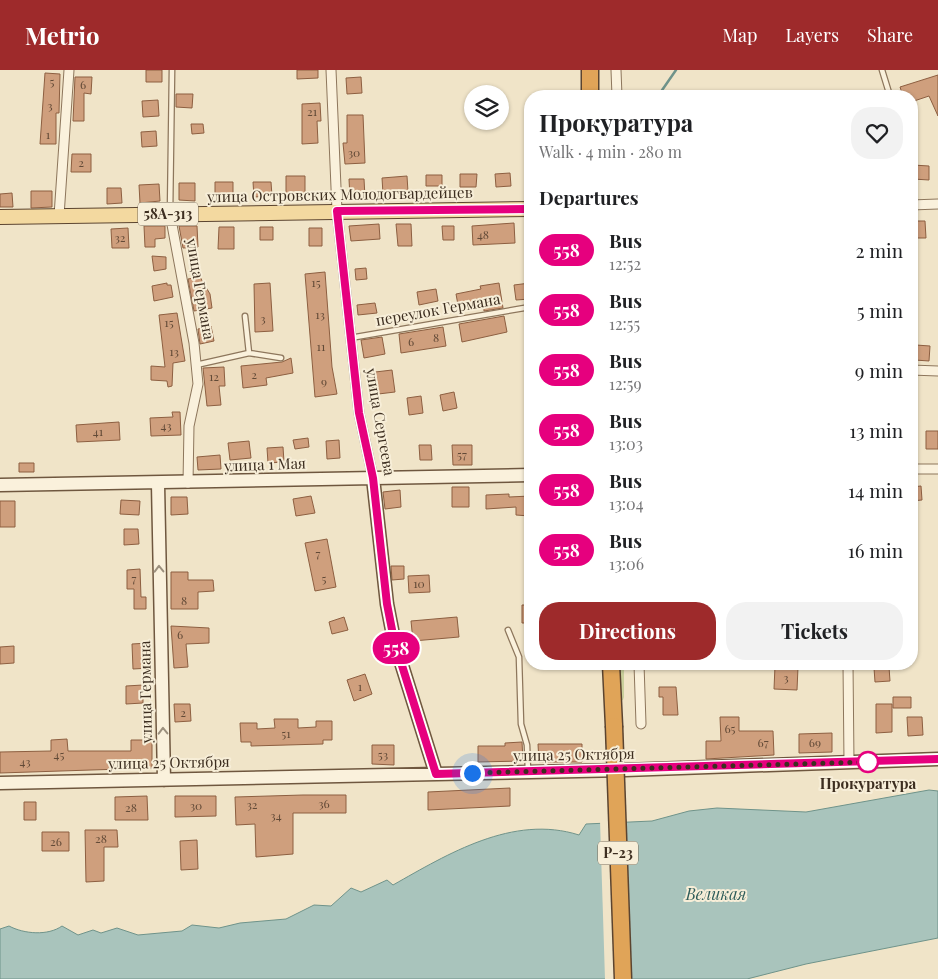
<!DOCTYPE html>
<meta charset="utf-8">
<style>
body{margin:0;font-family:"Playfair Display",serif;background:#f2f2f2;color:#202124;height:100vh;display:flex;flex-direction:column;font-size:19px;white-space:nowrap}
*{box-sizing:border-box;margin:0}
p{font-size:16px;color:#757577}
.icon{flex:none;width:28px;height:28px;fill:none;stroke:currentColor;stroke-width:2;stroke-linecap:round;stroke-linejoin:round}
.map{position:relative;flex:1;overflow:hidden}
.drawer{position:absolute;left:524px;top:20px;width:394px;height:580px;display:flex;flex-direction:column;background:#fff;border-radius:20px;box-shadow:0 1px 4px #0004}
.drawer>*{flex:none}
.badge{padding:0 10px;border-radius:16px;font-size:18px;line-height:32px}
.controls{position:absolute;left:464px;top:15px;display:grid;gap:10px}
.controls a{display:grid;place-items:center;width:45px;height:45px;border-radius:50%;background:#fff;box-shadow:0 1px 4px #0004;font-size:25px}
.you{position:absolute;width:25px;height:25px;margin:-12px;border:4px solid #fff;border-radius:50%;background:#1a73e8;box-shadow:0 0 0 8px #1a73e833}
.map>.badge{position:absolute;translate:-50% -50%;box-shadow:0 0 0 2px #fff}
h2{padding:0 15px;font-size:19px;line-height:45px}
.round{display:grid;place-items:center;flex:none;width:52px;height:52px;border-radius:20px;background:#f2f2f2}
.overview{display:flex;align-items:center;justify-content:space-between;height:85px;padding:0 15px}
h1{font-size:24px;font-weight:700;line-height:38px}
.action{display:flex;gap:10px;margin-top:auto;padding:10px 15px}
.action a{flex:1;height:58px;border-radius:20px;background:#9e2a2b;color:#fff;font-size:20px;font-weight:700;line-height:58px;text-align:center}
.action a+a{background:#f2f2f2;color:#202124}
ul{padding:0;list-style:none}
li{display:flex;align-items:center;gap:15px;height:60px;padding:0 15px}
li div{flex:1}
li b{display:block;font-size:19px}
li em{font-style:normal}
li .badge{min-width:55px;font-weight:700;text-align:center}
header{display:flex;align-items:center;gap:30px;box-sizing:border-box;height:70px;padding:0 25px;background:#9e2a2b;color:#fff}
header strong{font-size:24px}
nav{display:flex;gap:28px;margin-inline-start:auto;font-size:18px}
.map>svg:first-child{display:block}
.green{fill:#c9cf9b}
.water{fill:#a9c4bc;stroke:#6f938a}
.pier{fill:#f0e4c8}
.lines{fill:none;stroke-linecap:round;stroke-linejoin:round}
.stream{stroke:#6f938a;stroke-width:2.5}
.building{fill:#cf9f7d;stroke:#8d5f41}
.lane-casing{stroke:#8d765c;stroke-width:7}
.street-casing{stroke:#8d765c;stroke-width:11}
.secondary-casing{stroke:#6f573f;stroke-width:15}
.primary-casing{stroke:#5b4430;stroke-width:16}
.highway-casing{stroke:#5b4430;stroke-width:19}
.lane{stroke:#faf1dc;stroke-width:4.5}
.street{stroke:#faf1dc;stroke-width:9}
.secondary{stroke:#faf1dc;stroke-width:12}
.primary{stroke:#f3d9a0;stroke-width:14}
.highway{stroke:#e0a458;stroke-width:16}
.highway-bridge-casing{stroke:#5b4430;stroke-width:19;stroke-linecap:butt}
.highway-bridge{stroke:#e0a458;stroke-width:16}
.oneway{stroke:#9c907e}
.line-casing{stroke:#fff;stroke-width:11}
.line{stroke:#e6007e;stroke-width:8}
.walk{stroke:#3d2e20;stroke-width:5;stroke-dasharray:0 9}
.stop-dot{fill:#fff;stroke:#e6007e;stroke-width:2.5}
.labels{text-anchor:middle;stroke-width:4;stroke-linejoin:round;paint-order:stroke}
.number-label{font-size:12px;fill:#624a37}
.shield{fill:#f7eed8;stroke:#756857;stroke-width:1}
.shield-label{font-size:14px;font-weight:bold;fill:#3d2e20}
.street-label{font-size:15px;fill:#3d2e20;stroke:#f7eed8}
.stop-label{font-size:15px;font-weight:bold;fill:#3d2e20;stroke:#f7eed8}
.water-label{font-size:16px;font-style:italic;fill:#2f5d5a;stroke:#f7eed8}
</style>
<header>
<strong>Metrio</strong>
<nav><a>Map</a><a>Layers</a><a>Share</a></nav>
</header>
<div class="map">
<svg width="938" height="909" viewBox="0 0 938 909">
<rect width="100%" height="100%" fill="#f0e4c8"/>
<path class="green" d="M617,594H624V627L623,630L618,631Z"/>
<path class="water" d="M929,720L938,721V868L806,894L747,909H0V859L9,856C24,864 48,866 62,856L78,865L93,860L101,863L117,858L138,865L182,861L192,855L219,858L240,853L286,849L314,835L331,836L351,818L361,822L387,810L393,815C448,784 513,744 579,765L586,754L652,751L689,741L717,738L806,742Z"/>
<path class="pier" d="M622,750L628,909H605L600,751Z"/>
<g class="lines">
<path class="stream" d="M658,26L676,0"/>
</g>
<path class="building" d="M146,0H162V12H146Z
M297,0H318V8L297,9Z
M45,3L60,4L59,43H56V74H40Z
M938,5V46L929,26L911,32V26H903L900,17Z
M75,7H92L91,24L84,23V51H73Z
M361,7L362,23L347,24L346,8Z
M176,24H193L192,38L176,37Z
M158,30L159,46L143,47L142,31Z
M320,33L321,51H317L318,73L302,74V34Z
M347,45H363L365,93L345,94L343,73H347Z
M191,54H203L204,63L192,64Z
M156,61L157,76L142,77L141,62Z
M72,84H91V102H71Z
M913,95L929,96V110L913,109Z
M510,103L511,116L496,117L495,104Z
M460,104H477L476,117H460Z
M426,105H442V116H426Z
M286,106H305V128L286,129Z
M407,106L408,122L383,124L382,108Z
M349,109H364L365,127L350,128Z
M215,112H233V128H215Z
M253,112H271L272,126L254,127Z
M179,113H195V131L179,130Z
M159,114L160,131L140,133L139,115Z
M107,118H121L122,133L107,134Z
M31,121H52V137L31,138Z
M12,123L13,137H0V124Z
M912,151H925L926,168H915V164H911Z
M514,153L515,173L473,175L472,156Z
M379,154L380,169L351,171L349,156Z
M396,154H411L412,176H398Z
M144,156H165V168L155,169V177H145Z
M179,156H197L198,177L183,178Z
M442,156H454V170H443Z
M219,157H234V179H218Z
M260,157H273V170H260Z
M128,158L129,178H112L111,159Z
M309,158H322V176H309Z
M152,186L166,187V199L154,201Z
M366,198L367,209L356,210L355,199Z
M325,202L332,297L337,324L315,327L305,204Z
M200,207L210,224L212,238L194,241L188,209Z
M167,213V215H171L173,227L154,231L152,216Z
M270,213L273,261L255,262L254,214Z
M499,213L503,238L484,241L483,230L458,235L456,224L481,219L480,216Z
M530,213V229L516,230L514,215Z
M436,219L438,231L419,235L417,222Z
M375,233L377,243L358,245L357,235Z
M177,243L185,291L173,293L172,316L168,317L167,311L151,310V296L165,297L159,245Z
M504,246L507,262L462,272L459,254Z
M211,256L214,271L200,274L198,259Z
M443,257L446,276L401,283L399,264Z
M382,267L385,284L364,288L361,270Z
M916,275L930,276L929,291L915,290Z
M291,288L293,303L266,308L267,315L243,318L241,296L282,292Z
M224,297L225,316H219L221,335L207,336L203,298Z
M392,300L395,322L370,325L367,303Z
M454,322L457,338L443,341L440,325Z
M421,326L423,343L409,345L407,328Z
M172,342H180L181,365L151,366L150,348L173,347Z
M119,352L120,370L77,372L76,355Z
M926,361H938V379H926Z
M308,368L309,377L295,379L293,370Z
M339,370L340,388L327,389L326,371Z
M249,371L251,388L230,390L228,373Z
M419,375H431L432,390H420Z
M452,375H472V395H453Z
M283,377L284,392L268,393L267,378Z
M220,385L221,399L198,400L197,387Z
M19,393H34V402H19Z
M921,416L922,430L911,431V417Z
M452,417H469V437H452Z
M400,420L401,437L385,439L383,422Z
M509,424V427L530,426V446L516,445V437L486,439V425Z
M311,426L315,443L296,446L293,429Z
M171,427H187L188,444L171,445Z
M121,430L140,431L139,445L120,444Z
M0,431H15V457H0Z
M124,459H138L139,474L124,475Z
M327,469L336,517L315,521L305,473Z
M391,496H404V509L392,510Z
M140,499L141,527H146V539H134V519H127V500Z
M171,502H188V510H213L214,521L198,522V539H171Z
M429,505L430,522L409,523L408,506Z
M522,535H530V553H522Z
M344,547L348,560L332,564L329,552Z
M457,547L459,567L413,571L411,551Z
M171,556L209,558V573L186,574L188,597L174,598Z
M148,573L150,598L133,599L132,574Z
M14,576V593L0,594V577Z
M775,596L798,597L797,620L774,619Z
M889,597L890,611L875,612L874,598Z
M365,604L372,624L354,631L347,610Z
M143,615V633L126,634V616Z
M659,617H676L678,645H663V627H659Z
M893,627H911V638H893Z
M174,634H190L191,651L175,652Z
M876,634H892V662L876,663Z
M720,647H739V661H773L774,685L706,689V671H721Z
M907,647H922L923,665L908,666Z
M274,649H298V658L316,657V651H332V670H323V674L251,676V672H241L240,653H257V659L275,658Z
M832,663V682L799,683V664Z
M67,669L68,681H131V670H152V698L0,703V682L51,681V670Z
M522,672L523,691L478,692V676H505V673Z
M538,674H582V692H539Z
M372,675H394V695L372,694Z
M510,718V736L428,740V722Z
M303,725H346V743H293V784L256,787L255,754L236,755L235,727Z
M147,726L148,750H115V727Z
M175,726H216V746L175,747Z
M24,732H36V750H24Z
M85,760H117L118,777H104V811L86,812Z
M42,762H69V781H42Z
M197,770L198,799L181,800L180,771Z"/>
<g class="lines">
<g class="lane-casing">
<path id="lane" d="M882,0L890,26
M795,25V26
M170,144L172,0
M245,246L249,283
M350,268L530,237
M196,295L249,283L281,288
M508,560L519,587L521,654L527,675L528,701"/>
</g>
<g class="street-casing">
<path id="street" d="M331,0L337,141L359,343L373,408
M616,0L617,26
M911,135L938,134
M170,144L194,273L198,314L189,356L188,413
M59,146L69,0
M911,300L938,301
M911,399H938
M639,594L641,654
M848,594L849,692"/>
</g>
<g class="secondary-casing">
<path id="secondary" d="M373,408L387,534L394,570L436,704
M158,414L164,710
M0,415L530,405
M0,713L625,700L938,689"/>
</g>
<g class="primary-casing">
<path id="primary" d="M0,147L530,139"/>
</g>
<g class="highway-casing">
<path id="highway" d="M590,0V26
M611,594L614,656"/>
</g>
<use href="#lane" class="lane"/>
<use href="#street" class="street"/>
<use href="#secondary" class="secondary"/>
<use href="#primary" class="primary"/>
<use href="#highway" class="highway"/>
<g class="highway-bridge-casing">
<path id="highway-bridge" d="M614,656L623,909"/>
</g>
<use href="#highway-bridge" class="highway-bridge"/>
</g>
<defs><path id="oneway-chevron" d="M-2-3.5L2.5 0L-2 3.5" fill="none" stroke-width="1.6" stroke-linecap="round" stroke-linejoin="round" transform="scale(1.25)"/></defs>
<g class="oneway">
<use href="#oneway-chevron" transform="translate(159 499) rotate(-91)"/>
<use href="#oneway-chevron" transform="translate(163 661) rotate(-91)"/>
</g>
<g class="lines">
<g class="line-casing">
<path id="line" d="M530,139L337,141L359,343L373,408L387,534L394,570L436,704L938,689"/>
</g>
<use href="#line" class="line"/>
<path class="walk" d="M472,703L868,692"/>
</g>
<circle class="stop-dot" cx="868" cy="692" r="10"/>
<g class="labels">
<g class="number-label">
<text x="52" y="16">5</text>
<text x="83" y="19">6</text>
<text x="50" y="40">3</text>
<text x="312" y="46">21</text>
<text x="48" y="69">1</text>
<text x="354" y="87">30</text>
<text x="81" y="97">2</text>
<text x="483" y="169">48</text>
<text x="120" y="172">32</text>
<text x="316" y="217">15</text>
<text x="320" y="249">13</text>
<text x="263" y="253">3</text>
<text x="169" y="257">15</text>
<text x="436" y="272">8</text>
<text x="411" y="276">6</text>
<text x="321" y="281">11</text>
<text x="174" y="286">13</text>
<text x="254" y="309">2</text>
<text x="214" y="311">12</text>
<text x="324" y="316">9</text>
<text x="166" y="360">43</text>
<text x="98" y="366">41</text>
<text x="462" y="389">57</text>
<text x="318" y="488">7</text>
<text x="134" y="513">7</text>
<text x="324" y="513">5</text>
<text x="419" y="518">10</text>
<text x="184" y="535">8</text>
<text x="180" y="569">6</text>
<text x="786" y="612">3</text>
<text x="360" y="621">1</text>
<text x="183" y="647">2</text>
<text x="730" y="663">65</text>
<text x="286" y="668">51</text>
<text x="763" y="677">67</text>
<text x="815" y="677">69</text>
<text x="59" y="689">45</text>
<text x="383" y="689">53</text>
<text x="25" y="696">43</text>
<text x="324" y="738">36</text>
<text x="252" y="739">32</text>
<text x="196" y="740">30</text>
<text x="131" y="742">28</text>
<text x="276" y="750">34</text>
<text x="101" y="773">28</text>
<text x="56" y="776">26</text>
</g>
<g class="shield">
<rect x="138" y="132.5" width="60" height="23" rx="4"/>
<rect x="598" y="771.5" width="40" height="23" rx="4"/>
</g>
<g class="shield-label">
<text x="168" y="149">58А-313</text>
<text x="618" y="788">Р-23</text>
</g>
<g class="street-label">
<text transform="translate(340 125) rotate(-1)" y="5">улица Островских Молодогвардейцев</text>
<text transform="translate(200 219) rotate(80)" y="5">улица Германа</text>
<text transform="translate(438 240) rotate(-10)" y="5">переулок Германа</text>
<text transform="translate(380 352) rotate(80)" y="5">улица Сергеева</text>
<text transform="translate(265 395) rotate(-2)" y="5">улица 1 Мая</text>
<text transform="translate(146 622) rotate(-91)" y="5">улица Германа</text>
<text transform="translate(574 685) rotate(-1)" y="5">улица 25 Октября</text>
<text transform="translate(169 693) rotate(-1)" y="5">улица 25 Октября</text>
</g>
<g class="stop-label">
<text x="868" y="719">Прокуратура</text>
</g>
<g class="water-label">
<text x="716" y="830">Великая</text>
</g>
</g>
</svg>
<div class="controls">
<a><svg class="icon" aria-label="layers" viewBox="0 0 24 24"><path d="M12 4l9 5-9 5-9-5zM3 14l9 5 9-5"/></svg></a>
</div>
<div class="you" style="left:472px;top:703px"></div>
<b class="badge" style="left:396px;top:578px;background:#e6007e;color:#fff">558</b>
<section class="drawer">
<div class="overview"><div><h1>Прокуратура</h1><p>Walk · 4 min · 280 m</p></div><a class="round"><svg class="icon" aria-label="heart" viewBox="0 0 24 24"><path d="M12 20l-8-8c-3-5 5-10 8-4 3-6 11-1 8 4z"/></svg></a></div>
<h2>Departures</h2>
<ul>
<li><span class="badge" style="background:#e6007e;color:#fff">558</span><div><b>Bus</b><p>12:52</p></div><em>2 min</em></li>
<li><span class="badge" style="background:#e6007e;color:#fff">558</span><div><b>Bus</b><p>12:55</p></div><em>5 min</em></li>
<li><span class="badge" style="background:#e6007e;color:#fff">558</span><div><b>Bus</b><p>12:59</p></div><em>9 min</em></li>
<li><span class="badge" style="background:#e6007e;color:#fff">558</span><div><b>Bus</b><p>13:03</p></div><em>13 min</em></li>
<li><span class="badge" style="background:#e6007e;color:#fff">558</span><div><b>Bus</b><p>13:04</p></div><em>14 min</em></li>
<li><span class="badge" style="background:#e6007e;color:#fff">558</span><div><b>Bus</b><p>13:06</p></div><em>16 min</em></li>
</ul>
<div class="action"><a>Directions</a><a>Tickets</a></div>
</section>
</div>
